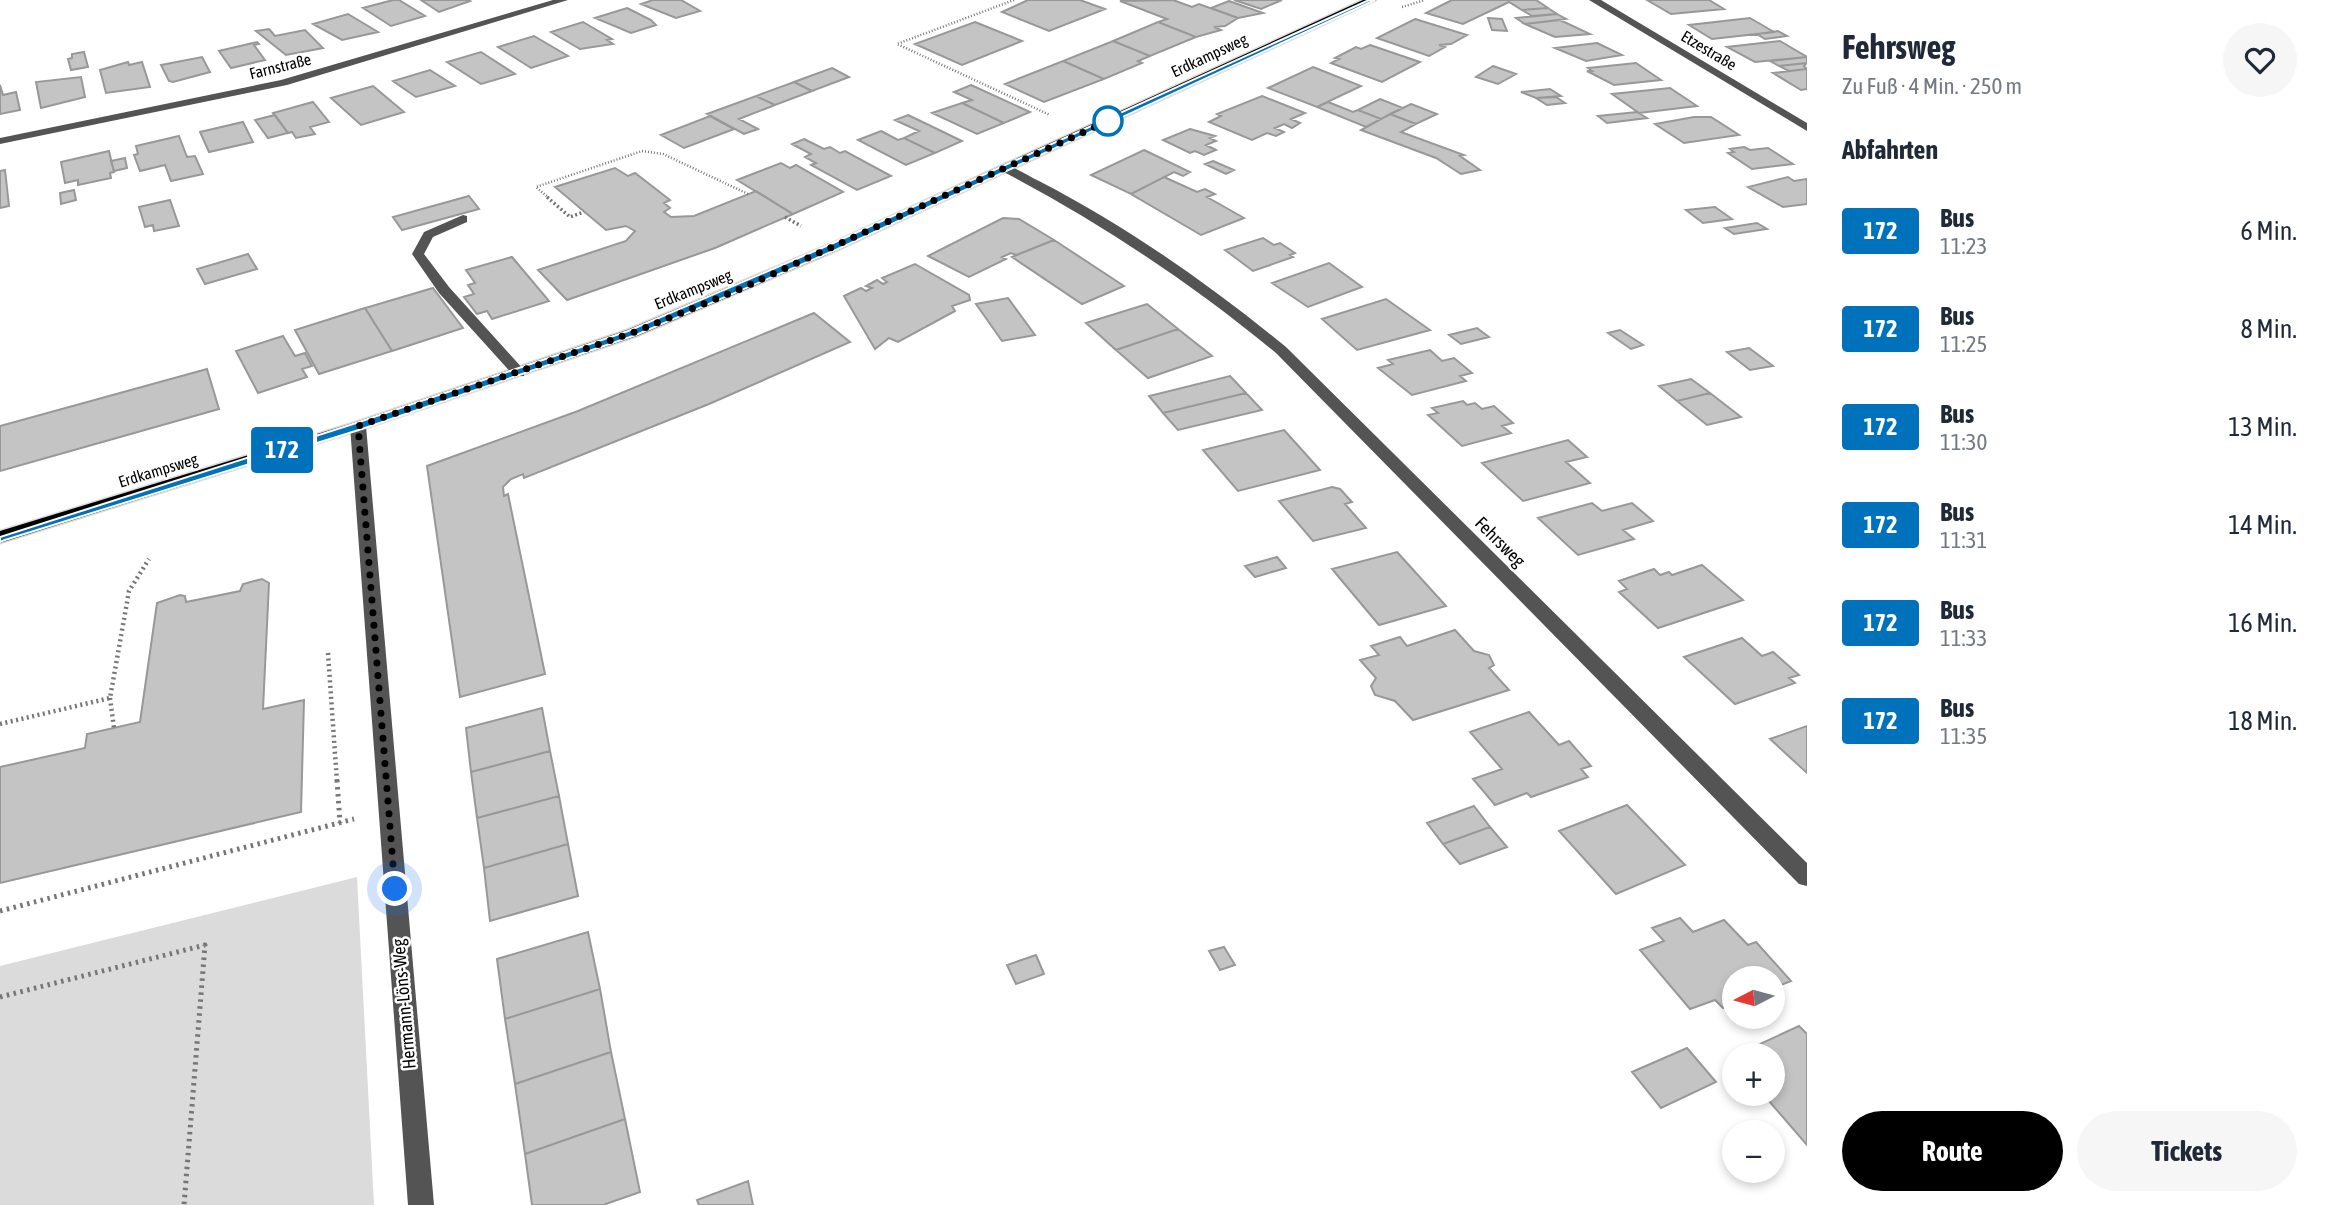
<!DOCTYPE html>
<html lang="de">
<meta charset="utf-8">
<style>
body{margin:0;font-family:"Asap Condensed",sans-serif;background:#f6f6f7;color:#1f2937;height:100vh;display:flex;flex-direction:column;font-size:26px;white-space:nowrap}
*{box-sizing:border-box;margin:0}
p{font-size:23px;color:#747a83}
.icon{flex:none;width:38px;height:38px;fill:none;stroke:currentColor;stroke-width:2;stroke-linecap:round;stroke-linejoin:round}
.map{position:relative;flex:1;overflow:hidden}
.panel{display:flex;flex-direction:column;background:#fff;width:525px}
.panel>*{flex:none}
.badge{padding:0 14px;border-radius:5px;font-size:24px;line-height:46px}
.needle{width:46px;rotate:264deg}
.controls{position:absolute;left:1722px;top:966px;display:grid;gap:14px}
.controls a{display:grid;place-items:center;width:63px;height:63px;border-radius:50%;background:#fff;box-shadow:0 4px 10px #0003;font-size:35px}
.you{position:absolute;width:35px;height:35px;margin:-18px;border:5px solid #fff;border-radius:50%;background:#1a73e8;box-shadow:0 0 0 10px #1a73e833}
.map>.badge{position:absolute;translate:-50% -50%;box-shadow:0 0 0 4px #fff}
h2{padding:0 35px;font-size:26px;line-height:63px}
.round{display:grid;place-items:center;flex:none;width:74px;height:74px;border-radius:37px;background:#f6f6f7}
.summary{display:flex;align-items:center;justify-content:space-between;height:119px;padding:0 35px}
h1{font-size:33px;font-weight:700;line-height:52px}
.action{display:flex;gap:14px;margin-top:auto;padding:14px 35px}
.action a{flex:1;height:80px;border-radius:42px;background:#000;color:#fff;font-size:28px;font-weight:700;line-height:80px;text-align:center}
.action a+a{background:#f6f6f7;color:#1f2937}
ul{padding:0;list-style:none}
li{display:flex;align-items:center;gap:21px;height:98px;padding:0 35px}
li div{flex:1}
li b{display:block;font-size:26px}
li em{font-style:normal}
li .badge{min-width:77px;font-weight:700;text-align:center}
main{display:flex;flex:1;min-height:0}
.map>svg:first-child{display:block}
.green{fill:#dbdbdb}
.building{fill:#c4c4c4;stroke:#989898;stroke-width:2}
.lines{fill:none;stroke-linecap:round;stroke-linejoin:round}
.major-casing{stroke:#dbdbdb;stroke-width:3}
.path-far3{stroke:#767676;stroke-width:2.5;stroke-dasharray:1 2;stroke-linecap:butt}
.path-far2{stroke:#767676;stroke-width:3.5;stroke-dasharray:2 2.5;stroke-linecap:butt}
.path-far1{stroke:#767676;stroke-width:4.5;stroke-dasharray:2 3.5;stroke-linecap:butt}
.path{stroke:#767676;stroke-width:5;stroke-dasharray:2.5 4.5;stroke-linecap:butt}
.minor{fill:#545454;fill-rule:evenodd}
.major{fill:#000;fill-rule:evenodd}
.line{fill:#0072bc;stroke:#fff;stroke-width:2}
.walk{stroke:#000;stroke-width:7;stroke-dasharray:0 12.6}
.stop-dot{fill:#fff;stroke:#0072bc;stroke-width:3.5}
.labels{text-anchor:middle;stroke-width:5;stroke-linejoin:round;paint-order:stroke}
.far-street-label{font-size:16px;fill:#000;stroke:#fff}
.street-label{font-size:18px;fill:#000;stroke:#fff}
</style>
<main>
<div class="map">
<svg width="1807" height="1205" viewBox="0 0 1807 1205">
<rect width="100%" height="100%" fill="#fff"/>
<path class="green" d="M357,877L374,1205H0V966Z"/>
<path class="building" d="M393,0H399L425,16L391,26L363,8Z
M421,0H468L470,1L439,12Z
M653,0H681L700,11L676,18L641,4Z
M1080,0L1105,9L1049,31L1002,12L1028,0Z
M1173,0L1192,7L1199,4L1238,18L1225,26L1214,27L1221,30L1196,37L1158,22L1167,19L1120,1Z
M1234,0H1282L1261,9Z
M1452,0H1536L1548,8L1522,10L1509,2L1463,24L1426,13Z
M1647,0H1709L1724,9L1671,14Z
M1229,1L1263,13L1238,18L1211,8Z
M627,8L651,20L656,25L631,33L595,18Z
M1548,8L1557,14L1532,16L1522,10Z
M348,14L378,32L342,40L313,24Z
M1557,14L1566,19L1525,24L1516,18Z
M1488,18L1502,19L1507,31L1492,30Z
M1750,18L1774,32L1712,39L1689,25Z
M1415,19L1467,35L1451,44L1439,45L1445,47L1429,56L1377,38Z
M1560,20L1590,34L1555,37L1525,24Z
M583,22L612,39L607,40L613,44L580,49L551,32Z
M975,22L1022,41L962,65L915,44Z
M1158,22L1196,37L1150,56L1113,41Z
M269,29L275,36L305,30L323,48L286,55L256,31Z
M1778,31L1787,36L1765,39L1757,34Z
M534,36L568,56L531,68L498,47Z
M1113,41L1150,56L1138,61L1142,63L1104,79L1063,61Z
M1780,41L1807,57L1755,62L1727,47Z
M257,42L259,44L254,45L265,60L231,68L219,51Z
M1597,43L1622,55L1586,61L1555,48Z
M1370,45L1420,62L1382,82L1331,63L1339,59L1335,58L1356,47L1361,49Z
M84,52L88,67L71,70L68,59L72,58V54Z
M481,52L515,74L481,84L447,62Z
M202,57L210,72L173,82L169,81L161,65Z
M1807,57V63L1779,66L1770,61Z
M1063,61L1104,79L1044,102L1005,84Z
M128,62L129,65L142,62L150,87L106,93L100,70Z
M1636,63L1661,80L1614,85L1587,71H1592L1588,68Z
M1807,63L1804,66L1807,69L1789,71L1779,66Z
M1493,66L1516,74L1498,84L1476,77Z
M1313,67L1361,86L1317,107L1268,88Z
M832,68L849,77L812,91L794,82Z
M1807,69V89L1801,90L1773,73Z
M430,70L455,86L416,97L393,81Z
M81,77L85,97L41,108L36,82Z
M794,82L812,91L775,105L756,96Z
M0,85L3,95L16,92L20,110L0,114Z
M971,85L1030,112L1004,123L962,103L972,100L954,92Z
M373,86L404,112L361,125L331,98Z
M1670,88L1697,106L1639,113L1612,94Z
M1550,89L1561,96L1536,98L1521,92Z
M756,96L775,105L739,119L758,129L744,134L707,114Z
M1262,96L1305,113L1291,119L1300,123L1292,128L1284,124L1275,128L1284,132L1276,136L1267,133L1252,140L1209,122L1221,116L1217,114Z
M1556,97L1565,103L1547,105L1536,98Z
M1380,99L1403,108L1381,119L1358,110Z
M313,102L329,122L310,127L315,134L296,138L292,132L288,133L273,113Z
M1328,102L1353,112L1358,110L1381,119L1366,127L1317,107Z
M962,103L1004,123L977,134L932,113Z
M1411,104L1437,114L1416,124L1390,114Z
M1637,112L1647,118L1607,123L1598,116Z
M1390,114L1416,124L1401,132L1464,155L1460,156L1480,170L1461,174L1436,158L1361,130Z
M275,115L288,133L268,138L255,120Z
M908,115L962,141L935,153L904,138L919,131L895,120Z
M710,116L734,129L684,148L661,135Z
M1694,117H1711L1739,135L1684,143L1655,124Z
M243,122L253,142L209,152L200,132Z
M1190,129L1215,136L1210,138L1216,141L1206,145L1216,150L1204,155L1195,151L1190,153L1163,140Z
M881,131L898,140L904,138L935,153L906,165L858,140Z
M179,136L187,157L195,156L203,174L171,181L165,165L140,171L134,155L138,154L136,146Z
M804,139L824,149L830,147L840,153L845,151L891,176L857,190L811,165L816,163L805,157L811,154L792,144Z
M1744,147L1750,150L1768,148L1793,164L1752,169L1728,153L1734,152L1730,149Z
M1144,150L1190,172L1183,176L1174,172L1131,194L1091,175Z
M109,151L114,172L110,173L111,178L78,185V180L65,183L61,162Z
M125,158L127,168L114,171L111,161Z
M1213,161L1234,170L1226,174L1205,164Z
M781,163L790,168L796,165L843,192L793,214L737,180Z
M615,168L628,176L635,173L670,200L664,203L670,208L664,212L671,217L694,216L756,191L793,214L715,248L567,300L538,270L626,241L635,231L626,226L606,230L555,187Z
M5,170L9,206L0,208V171Z
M1164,177L1197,192L1205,189L1215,194L1207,197L1244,218L1201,235L1131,194Z
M1788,177L1794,181L1807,179V204L1783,207L1748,187Z
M74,190L76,200L61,204L60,193Z
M469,196L479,209L402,230L393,217Z
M170,200L179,226L154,231L153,225L145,227L139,207Z
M1715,207L1732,219L1703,223L1686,210Z
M1003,218L1019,219L1054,240L1016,255L1011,253L1002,257L1006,259L969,277L928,256Z
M1757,223L1767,229L1734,234L1725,228Z
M1263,238L1274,245L1280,243L1295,253L1290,255L1293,257L1253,271L1225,250Z
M1054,240L1124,286L1082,304L1012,257Z
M248,254L257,269L205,284L197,269Z
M512,257L549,301L492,319L487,311L477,314L464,297L474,294L468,285L475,283L466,270Z
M1329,263L1362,287L1308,307L1272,283Z
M915,264L969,295L970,300L952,306L955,311L898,342L889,338L875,349L844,296L861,288L866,291L872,288L866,286L877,280L883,284L887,282L882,278Z
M433,288L463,328L392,351L365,308Z
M1008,298L1035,335L1002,341L976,304Z
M1386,299L1430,330L1357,350L1322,319Z
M1147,304L1178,329L1116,350L1086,323Z
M365,308L392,351L319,374L295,330Z
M814,313L850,342L709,404L524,478L523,474L511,479L503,487L504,496L508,494L545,674L460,697L427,466L578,411Z
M1477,328L1489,337L1461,344L1449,335Z
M1178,329L1212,356L1148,378L1116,350Z
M1620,330L1643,345L1631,349L1608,333Z
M283,336L295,356L305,353L312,366L302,369L307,377L258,393L236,351Z
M1749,348L1773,366L1750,370L1727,352Z
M1430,350L1442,361L1454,358L1472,373L1460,376L1466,381L1412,395L1378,368L1393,364L1388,360Z
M207,369L219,409L0,471V426Z
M1230,376L1246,393L1163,413L1149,396Z
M1691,379L1710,393L1677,401L1659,386Z
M1246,393L1262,410L1178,430L1163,413Z
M1710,393L1741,417L1707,425L1677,401Z
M1463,401L1467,405L1475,403L1482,409L1494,406L1513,423L1502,426L1511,433L1462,446L1428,415L1438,413L1432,408Z
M1284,430L1320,470L1238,491L1203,450Z
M1568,440L1587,457L1566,462L1590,483L1523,501L1482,463Z
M1332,487L1340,489L1352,502L1345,504L1366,528L1313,541L1279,501Z
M1592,503L1602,511L1632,503L1653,521L1623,530L1634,539L1578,555L1538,518Z
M1397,552L1446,606L1379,625L1332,569Z
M1277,557L1286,568L1255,577L1245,566Z
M1702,565L1743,600L1658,628L1619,592L1627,589L1619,581L1654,569L1660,575L1669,572L1672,575Z
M262,579L269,583L263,709L304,700L301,812L0,883V767L85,748L87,734L140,722L157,603L180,595L185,596L186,602L240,591L243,584Z
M1455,630L1474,651L1489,655L1494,665L1489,668L1509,690L1413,720L1395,701L1375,695L1371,686L1376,678L1360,660L1379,655L1371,646L1400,637L1407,646Z
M1742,638L1762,656L1773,652L1799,675L1789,678L1795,683L1735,704L1684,657Z
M542,708L550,751L471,772L466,728Z
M1529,712L1559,745L1569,741L1591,766L1581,769L1588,777L1531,797L1527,793L1495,805L1473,779L1502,769L1470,732Z
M1807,726V773L1770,739Z
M550,751L559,796L477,818L471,772Z
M559,796L568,844L484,868L477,818Z
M1627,805L1685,865L1616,894L1559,831Z
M1474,806L1490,827L1443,844L1427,823Z
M1490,827L1507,847L1460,864L1443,844Z
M568,844L578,896L490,921L484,868Z
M1680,918L1693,932L1724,920L1748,945L1756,942L1791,981L1773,988V978H1734V1003L1723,1008L1715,1000L1690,1009L1640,950L1664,941L1652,928Z
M588,932L600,989L505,1019L497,959Z
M1224,947L1235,965L1220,970L1209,951Z
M1036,955L1044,974L1016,984L1007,965Z
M600,989L611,1052L515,1084L505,1019Z
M1799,1026L1807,1034V1145L1763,1094H1773V1055H1755L1749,1049Z
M1687,1048L1716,1082L1661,1108L1632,1072Z
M611,1052L625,1119L525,1154L515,1084Z
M625,1119L640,1192L603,1205H532L525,1154Z
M748,1181L753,1205H699L697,1200Z"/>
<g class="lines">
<g class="major-casing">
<path id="major" d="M1363,0H1376L838,250L637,336L363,429L0,543V531L353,423L627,330L830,244Z"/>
</g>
<path class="path-far3" d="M1014,0L897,44L1050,115
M1402,7L1425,0
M549,198L536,187L642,151L663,154L748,194"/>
<path class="path-far2" d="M547,197L570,217L584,212
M785,217L801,226"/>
<path class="path-far1" d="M328,653L337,782
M110,698L114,728
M0,724L110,698L129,591L149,559"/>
<path class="path" d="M337,780L340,823
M0,911L354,819
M0,997L205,945L184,1205"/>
<path class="minor" d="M553,0H568L287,85L0,144V138L281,80Z
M1589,0H1601L1807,123V131Z
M1000,166C1013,164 1028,176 1039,181C1128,227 1209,284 1286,347L1807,863V886L1799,884L1276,353C1190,282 1099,222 1000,170Z
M463,215L467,216V222L433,237L424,254L449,287L524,370V376H514L439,293L412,254L424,232Z
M358,421L366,426L434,1205H408L350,426Z"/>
<use href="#major" class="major"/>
</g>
<path class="line" d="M1369,0H1375L838,249L636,335L362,429L5,540L0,542V537L353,424L628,331L831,244Z"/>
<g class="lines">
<path class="walk" d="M395,889L358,426L632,333L738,290L1108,121"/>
</g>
<circle class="stop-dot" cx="1108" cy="121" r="14"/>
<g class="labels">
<g class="far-street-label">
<text transform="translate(1709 50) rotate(31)" y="6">Etzestraße</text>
<text transform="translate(1209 55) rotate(-25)" y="6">Erdkampsweg</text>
<text transform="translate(280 66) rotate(-14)" y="6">Farnstraße</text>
<text transform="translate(693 289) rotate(-22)" y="6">Erdkampsweg</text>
<text transform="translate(158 470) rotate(-17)" y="6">Erdkampsweg</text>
</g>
<g class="street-label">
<text transform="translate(1500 542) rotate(45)" y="6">Fehrsweg</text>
<text transform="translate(404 1004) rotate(-95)" y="6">Hermann-Löns-Weg</text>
</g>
</g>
</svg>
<div class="controls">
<a><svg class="needle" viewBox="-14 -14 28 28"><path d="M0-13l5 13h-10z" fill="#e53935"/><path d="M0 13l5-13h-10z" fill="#747a83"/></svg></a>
<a>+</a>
<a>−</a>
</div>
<div class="you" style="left:395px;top:889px"></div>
<b class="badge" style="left:282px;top:450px;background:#0072bc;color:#fff">172</b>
</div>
<section class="panel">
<div class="summary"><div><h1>Fehrsweg</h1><p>Zu Fuß · 4 Min. · 250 m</p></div><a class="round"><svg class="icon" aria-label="heart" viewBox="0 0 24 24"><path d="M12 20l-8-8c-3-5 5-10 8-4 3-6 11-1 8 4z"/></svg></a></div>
<h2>Abfahrten</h2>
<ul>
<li><span class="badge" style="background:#0072bc;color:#fff">172</span><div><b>Bus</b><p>11:23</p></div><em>6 Min.</em></li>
<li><span class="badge" style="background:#0072bc;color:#fff">172</span><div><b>Bus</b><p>11:25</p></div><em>8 Min.</em></li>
<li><span class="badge" style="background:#0072bc;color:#fff">172</span><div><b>Bus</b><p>11:30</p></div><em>13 Min.</em></li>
<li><span class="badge" style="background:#0072bc;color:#fff">172</span><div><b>Bus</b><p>11:31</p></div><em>14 Min.</em></li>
<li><span class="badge" style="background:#0072bc;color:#fff">172</span><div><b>Bus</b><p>11:33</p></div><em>16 Min.</em></li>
<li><span class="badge" style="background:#0072bc;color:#fff">172</span><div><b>Bus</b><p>11:35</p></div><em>18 Min.</em></li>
</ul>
<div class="action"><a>Route</a><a>Tickets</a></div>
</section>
</main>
